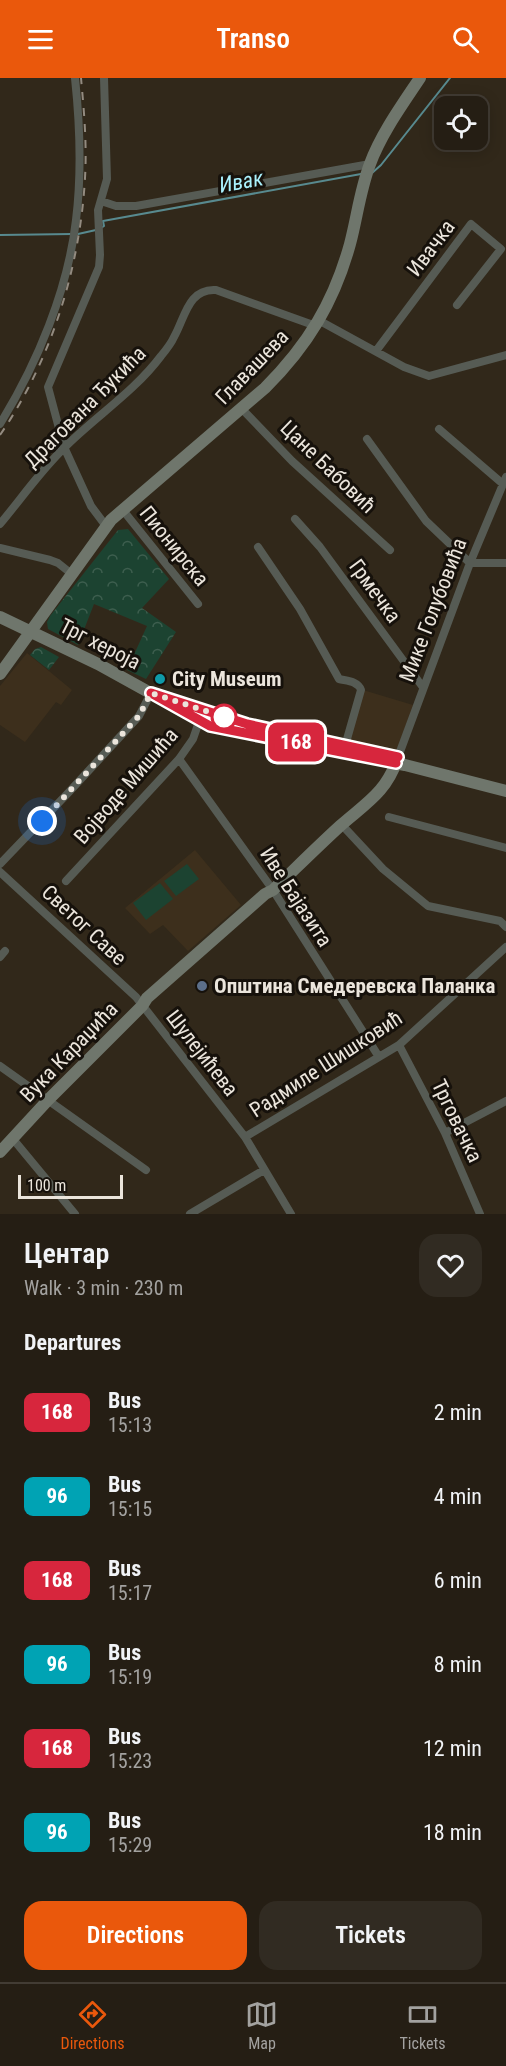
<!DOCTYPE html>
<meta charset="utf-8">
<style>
body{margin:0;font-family:"Roboto Condensed",sans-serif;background:#312b22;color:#f1f3f6;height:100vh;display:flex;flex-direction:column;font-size:22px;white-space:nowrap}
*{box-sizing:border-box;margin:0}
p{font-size:20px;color:#a3a2a0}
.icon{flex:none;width:33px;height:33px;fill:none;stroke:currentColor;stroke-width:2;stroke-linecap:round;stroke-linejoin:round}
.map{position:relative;height:1136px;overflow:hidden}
.sheet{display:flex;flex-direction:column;background:#251e14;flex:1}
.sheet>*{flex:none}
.badge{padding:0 12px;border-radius:9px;font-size:21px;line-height:39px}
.buttons{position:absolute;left:434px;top:18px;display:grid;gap:12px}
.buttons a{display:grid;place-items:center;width:54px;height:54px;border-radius:12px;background:#251e14;box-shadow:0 3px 15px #0003,0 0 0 2px #423c34;font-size:30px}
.scale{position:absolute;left:18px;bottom:15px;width:105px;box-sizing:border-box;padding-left:6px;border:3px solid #ebe5dc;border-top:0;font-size:16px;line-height:21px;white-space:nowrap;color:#ebe5dc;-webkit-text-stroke:4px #16110b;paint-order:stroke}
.you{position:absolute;width:30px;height:30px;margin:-15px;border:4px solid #fff;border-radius:50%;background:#1a73e8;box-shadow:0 0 0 9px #1a73e833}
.map>.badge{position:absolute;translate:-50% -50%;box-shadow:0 0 0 3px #fff}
h2{padding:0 24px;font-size:22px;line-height:54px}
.round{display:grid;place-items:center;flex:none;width:63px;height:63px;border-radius:18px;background:#312b22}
.head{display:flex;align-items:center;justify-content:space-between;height:102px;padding:0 24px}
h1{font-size:28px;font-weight:600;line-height:45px}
.button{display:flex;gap:12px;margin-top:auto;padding:12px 24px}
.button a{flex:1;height:69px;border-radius:18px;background:#ea580c;color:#fff;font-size:24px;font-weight:600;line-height:69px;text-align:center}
.button a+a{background:#312b22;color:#f1f3f6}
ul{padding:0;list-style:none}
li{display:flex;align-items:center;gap:18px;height:84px;padding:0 24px}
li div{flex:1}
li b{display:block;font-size:22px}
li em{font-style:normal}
li .badge{min-width:66px;font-weight:700;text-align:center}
header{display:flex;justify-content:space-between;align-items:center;height:78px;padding:0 24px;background:#ea580c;color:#fff;font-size:27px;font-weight:600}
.tabs{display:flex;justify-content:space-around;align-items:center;height:84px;border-top:2px solid #423c34;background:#251e14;font-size:16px;color:#a3a2a0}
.tabs a{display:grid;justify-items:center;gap:3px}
.tabs .on{color:#ea580c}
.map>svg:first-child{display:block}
.built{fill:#3d2f1c}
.green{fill:#1c4331}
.forest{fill:url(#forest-crowns)}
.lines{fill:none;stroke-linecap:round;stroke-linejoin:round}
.stream{stroke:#588a8f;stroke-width:2}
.street{stroke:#565b54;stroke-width:8}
.secondary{stroke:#6f766c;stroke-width:12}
.rail{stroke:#938b80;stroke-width:2;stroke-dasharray:8 8;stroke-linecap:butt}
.line-casing{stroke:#fff;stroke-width:14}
.line{stroke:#d7263d;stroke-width:9}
.walk{stroke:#ebe5dc;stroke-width:6;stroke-dasharray:0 10.8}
.culture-dot{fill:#0f9aa8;stroke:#16110b;stroke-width:2}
.stop-dot{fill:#fff;stroke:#d7263d;stroke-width:3}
.service-dot{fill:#5c6f8a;stroke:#16110b;stroke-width:2}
.labels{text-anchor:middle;stroke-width:6;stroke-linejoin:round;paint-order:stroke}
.street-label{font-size:21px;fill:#ebe5dc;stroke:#16110b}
.poi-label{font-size:21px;font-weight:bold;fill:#ebe5dc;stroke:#16110b;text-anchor:start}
.water-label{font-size:22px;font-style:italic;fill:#aaf1fd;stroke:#16110b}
</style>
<header><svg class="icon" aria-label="menu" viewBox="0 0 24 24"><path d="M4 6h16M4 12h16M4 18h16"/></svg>Transo<svg class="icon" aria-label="search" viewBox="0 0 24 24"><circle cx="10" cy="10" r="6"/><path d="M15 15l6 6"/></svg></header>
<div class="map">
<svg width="506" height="1136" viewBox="0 0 506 1136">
<defs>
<pattern id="forest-crowns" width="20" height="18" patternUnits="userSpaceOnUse" patternTransform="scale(1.5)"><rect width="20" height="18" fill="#1c4331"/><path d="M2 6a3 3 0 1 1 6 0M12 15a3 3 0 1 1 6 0" fill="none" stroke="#3d5e4e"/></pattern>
</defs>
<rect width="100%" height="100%" fill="#31281a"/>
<path class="built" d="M27,575L72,612L61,627L56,624L25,664L0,647V608Z
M363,612L413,627L396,675L349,665Z
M195,772L241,827L188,873L163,847L150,856L125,830Z"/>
<path class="green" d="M187,786L199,801L176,818L164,803Z
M160,805L173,821L146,842L133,825Z"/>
<path class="forest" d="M128,451L169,501L142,530L176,554L146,601L127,592L147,548L94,526L78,567L48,551L47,544L50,538L118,452Z
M41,569L59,579L49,592L30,577L35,571Z"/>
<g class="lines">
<path class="stream" d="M372,95L381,87L450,0
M101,150L104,148L103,143L361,96
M78,156L96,152
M0,157L72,156"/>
<path class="street" d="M104,0L107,101L98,132L100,177L99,189L48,309L64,369L91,428L106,448
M101,123L116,128H136L370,86
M320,243L404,289L429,298L506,277
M376,273L471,146L501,171L457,227
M242,331L292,383L390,472
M0,346C37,286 68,212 76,142C82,94 80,47 75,0
M439,351L503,406
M367,361L426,443L470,485H506
M122,431L198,526
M295,441L320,469L422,608
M0,446C21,421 41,392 65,369C96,338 134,314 161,278C166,272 171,266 174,259C185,240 188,210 216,212L316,248
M258,469L300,531L339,601C347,603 358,603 361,612L343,675
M0,470L50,482L58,485L73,497
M398,679L470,485L506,399
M179,681L273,812L379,979
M389,739L506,770
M342,747L383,791L428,828L500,843L506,849
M0,786L69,714L139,638L151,615
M0,794L136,919L245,1059L291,1136
M66,803L179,681L193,661L201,638
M0,879L5,873
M399,967L445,1055L480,1136
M0,988L146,1092
M445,1055L506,1023
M245,1059L399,967L506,869
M13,1061L75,1136
M190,1136L264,1092"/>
<path class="secondary" d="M0,539L98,586L210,648L405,687L506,713
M0,596L111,442L265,310C308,267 334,224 350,166C357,140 360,112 370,86C381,56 402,27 420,0
M172,622L247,646L291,656
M0,1074L48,1022L142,928L147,920L265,816L273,812C295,791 317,769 340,748C366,725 387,714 398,679"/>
<path class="rail" d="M0,357C51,283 80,190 85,100C87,66 84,33 81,0"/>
</g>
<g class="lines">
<g class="line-casing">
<path id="line" d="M396,685L210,648L151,615L247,646L398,679"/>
</g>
<use href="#line" class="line"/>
<path class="walk" d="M42,743L139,638L151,615L224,639"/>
</g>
<circle class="culture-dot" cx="160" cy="601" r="6"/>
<circle class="stop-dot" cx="224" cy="639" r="12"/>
<circle class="service-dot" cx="202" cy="908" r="6"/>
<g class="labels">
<g class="street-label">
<text transform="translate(431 170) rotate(-53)" y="7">Ивачка</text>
<text transform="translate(252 289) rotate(-46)" y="7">Главашева</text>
<text transform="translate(85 329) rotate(-45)" y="7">Драгована Ђукића</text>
<text transform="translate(328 389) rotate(44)" y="7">Цане Бабовић</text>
<text transform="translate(174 468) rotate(51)" y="7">Пионирска</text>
<text transform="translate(375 513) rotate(54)" y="7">Грмечка</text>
<text transform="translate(433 532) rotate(-69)" y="7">Мике Голубовића</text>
<text transform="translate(100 566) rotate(27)" y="7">Трг хероја</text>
<text transform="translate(126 708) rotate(-49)" y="7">Војводе Мишића</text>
<text transform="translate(296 819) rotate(57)" y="7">Иве Бајазита</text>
<text transform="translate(84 847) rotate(43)" y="7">Светог Саве</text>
<text transform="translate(69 974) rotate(-46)" y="7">Вука Караџића</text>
<text transform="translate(202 975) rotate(52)" y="7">Шулејићева</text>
<text transform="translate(326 986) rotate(-33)" y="7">Радмиле Шишковић</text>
<text transform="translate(457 1043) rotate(64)" y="7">Трговачка</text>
</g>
<g class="poi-label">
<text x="172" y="608">City Museum</text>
<text x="214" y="915">Општина Смедеревска Паланка</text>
</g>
<g class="water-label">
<text transform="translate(241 103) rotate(-10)" y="8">Ивак</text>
</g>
</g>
</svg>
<div class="buttons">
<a><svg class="icon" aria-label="locate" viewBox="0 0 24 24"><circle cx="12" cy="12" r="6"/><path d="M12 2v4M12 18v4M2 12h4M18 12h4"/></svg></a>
</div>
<div class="scale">100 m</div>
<div class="you" style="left:42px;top:743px"></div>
<b class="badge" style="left:296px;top:664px;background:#d7263d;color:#fff">168</b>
</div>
<section class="sheet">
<div class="head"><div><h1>Центар</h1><p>Walk · 3 min · 230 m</p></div><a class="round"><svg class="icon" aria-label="heart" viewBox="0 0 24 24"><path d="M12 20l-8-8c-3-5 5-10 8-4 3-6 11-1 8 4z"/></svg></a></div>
<h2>Departures</h2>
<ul>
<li><span class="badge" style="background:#d7263d;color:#fff">168</span><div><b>Bus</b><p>15:13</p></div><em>2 min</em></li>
<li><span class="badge" style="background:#00a3b4;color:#fff">96</span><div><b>Bus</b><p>15:15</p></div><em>4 min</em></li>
<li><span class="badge" style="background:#d7263d;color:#fff">168</span><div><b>Bus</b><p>15:17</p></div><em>6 min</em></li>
<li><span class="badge" style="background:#00a3b4;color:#fff">96</span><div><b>Bus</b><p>15:19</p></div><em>8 min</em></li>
<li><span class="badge" style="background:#d7263d;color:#fff">168</span><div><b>Bus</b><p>15:23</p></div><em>12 min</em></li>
<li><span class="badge" style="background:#00a3b4;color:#fff">96</span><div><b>Bus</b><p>15:29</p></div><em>18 min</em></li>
</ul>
<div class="button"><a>Directions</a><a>Tickets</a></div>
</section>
<nav class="tabs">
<a class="on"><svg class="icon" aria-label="directions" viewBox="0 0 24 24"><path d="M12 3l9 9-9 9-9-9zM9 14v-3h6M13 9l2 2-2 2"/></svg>Directions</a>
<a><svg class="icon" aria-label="map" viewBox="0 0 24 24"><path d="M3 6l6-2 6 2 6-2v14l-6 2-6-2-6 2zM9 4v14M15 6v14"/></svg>Map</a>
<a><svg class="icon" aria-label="tickets" viewBox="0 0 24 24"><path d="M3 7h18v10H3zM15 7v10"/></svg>Tickets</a>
</nav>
